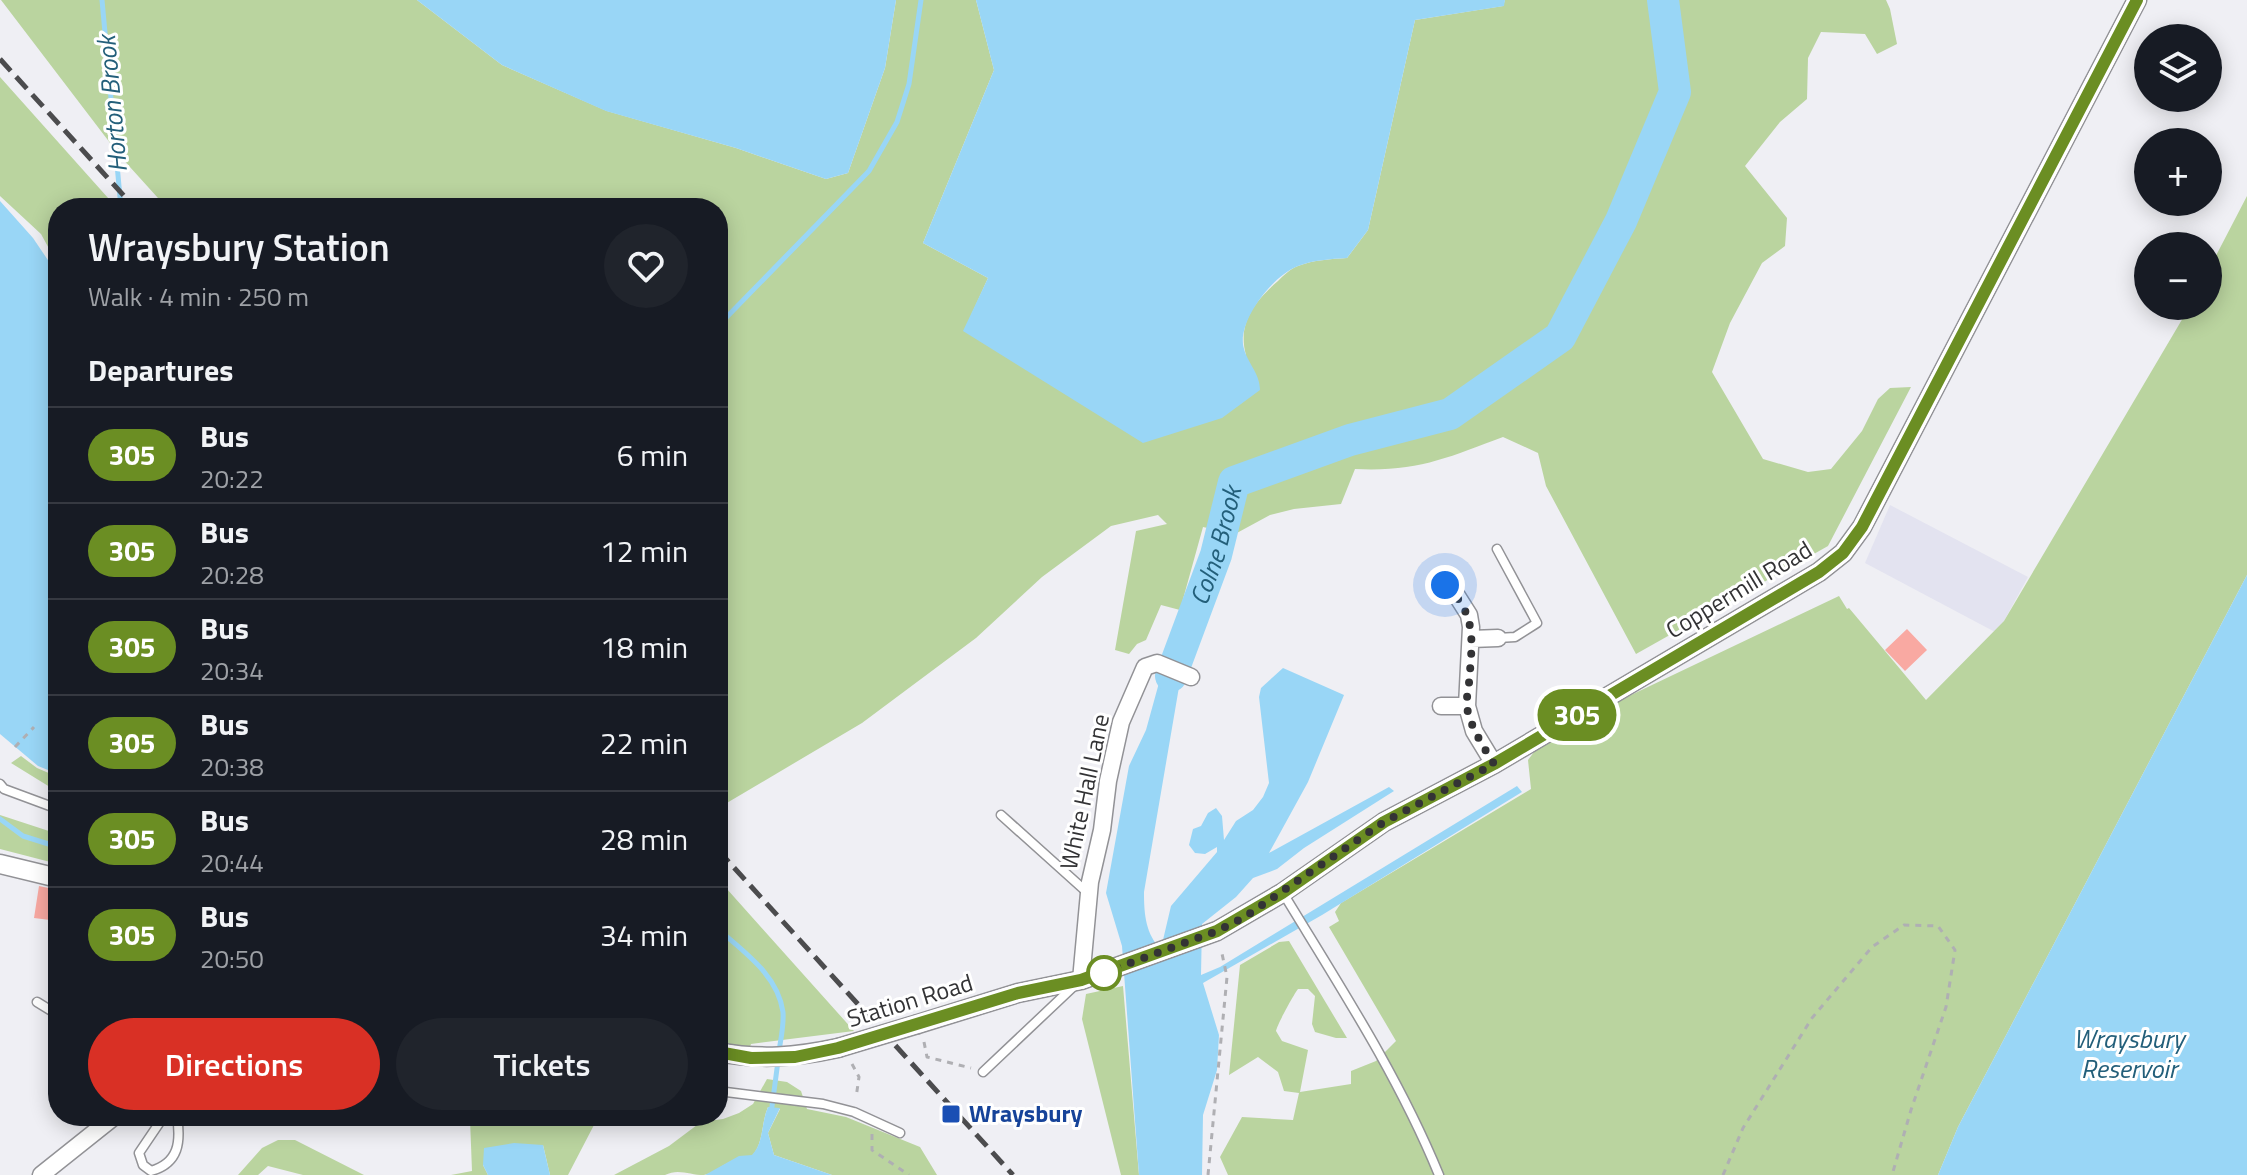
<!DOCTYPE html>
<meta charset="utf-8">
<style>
body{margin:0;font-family:"Titillium Web",sans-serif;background:#20242c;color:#f1f3f6;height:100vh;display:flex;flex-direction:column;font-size:30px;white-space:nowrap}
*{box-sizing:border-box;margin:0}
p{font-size:26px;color:#9ea1a6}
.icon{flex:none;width:44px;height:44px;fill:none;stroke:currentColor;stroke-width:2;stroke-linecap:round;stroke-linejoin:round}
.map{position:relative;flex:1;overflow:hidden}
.sheet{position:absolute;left:48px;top:198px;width:680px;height:928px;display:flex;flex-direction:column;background:#171b24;border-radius:32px;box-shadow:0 4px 20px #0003}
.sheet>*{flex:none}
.badge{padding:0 16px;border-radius:26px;font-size:28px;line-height:52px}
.buttons{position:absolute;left:2134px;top:24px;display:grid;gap:16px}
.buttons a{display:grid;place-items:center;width:88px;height:88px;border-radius:50%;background:#171b24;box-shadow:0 4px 20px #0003;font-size:40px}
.you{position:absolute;width:40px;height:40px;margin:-20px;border:6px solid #fff;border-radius:50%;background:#1a73e8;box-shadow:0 0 0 12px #1a73e833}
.map>.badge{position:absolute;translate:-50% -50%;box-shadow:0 0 0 4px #fff}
h2{padding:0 40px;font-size:30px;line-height:72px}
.round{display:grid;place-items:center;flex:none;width:84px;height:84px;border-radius:42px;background:#20242c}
.overview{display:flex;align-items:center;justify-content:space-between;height:136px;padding:0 40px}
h1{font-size:38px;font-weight:600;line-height:60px}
.action{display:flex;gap:16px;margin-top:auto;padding:16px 40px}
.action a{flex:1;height:92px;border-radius:48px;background:#d93025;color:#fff;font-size:32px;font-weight:600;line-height:92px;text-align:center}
.action a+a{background:#20242c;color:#f1f3f6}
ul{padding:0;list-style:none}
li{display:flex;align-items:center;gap:24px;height:96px;padding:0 40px;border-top:2px solid #363941}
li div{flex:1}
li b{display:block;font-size:30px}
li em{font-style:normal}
li .badge{min-width:88px;font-weight:700;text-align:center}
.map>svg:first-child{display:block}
.built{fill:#e3e3f0}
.green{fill:#bad49f}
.water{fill:#99d6f6}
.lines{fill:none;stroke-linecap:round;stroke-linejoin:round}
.stream{stroke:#99d6f6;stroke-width:5}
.river{stroke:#99d6f6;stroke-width:32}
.building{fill:#f9a9a2}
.service-casing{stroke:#929296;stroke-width:11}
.minor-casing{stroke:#929296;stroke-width:19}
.tertiary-casing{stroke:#929296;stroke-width:21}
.path{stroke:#afafb3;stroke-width:3;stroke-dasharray:6 6;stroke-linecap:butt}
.service{stroke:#fff;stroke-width:8}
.minor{stroke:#fff;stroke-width:16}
.tertiary{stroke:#fff;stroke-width:18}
.rail{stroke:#4c4c4e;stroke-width:5;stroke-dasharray:16 8;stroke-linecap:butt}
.tertiary-bridge-casing{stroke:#929296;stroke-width:21;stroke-linecap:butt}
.tertiary-bridge{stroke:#fff;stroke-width:18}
.line-casing{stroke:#fff;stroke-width:18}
.line{stroke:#6b8e23;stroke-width:12}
.walk{stroke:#333335;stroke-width:8;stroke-dasharray:0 14.4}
.stop-dot{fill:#fff;stroke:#6b8e23;stroke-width:4}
.transit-dot{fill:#1a4fb4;stroke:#fff;stroke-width:3}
.labels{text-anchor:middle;stroke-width:6;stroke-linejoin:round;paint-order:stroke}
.street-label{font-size:24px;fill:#333335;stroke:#fff}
.transit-label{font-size:24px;font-weight:bold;fill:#164399;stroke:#fff;text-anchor:start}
.water-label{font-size:26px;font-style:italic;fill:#235f7a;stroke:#fff}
</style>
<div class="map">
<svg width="2247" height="1175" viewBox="0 0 2247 1175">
<rect width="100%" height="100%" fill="#efeff4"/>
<path class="built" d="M1890,505L2028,577L2004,621L1995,632L1865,563Z"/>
<path class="green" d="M1,0H417L502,65L607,111L736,148L826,179L848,173L885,68L896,0H976L994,70L923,243L988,278L964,331L1246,355C1237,323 1255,301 1278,281C1284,275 1290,269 1298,266C1314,260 1330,259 1347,258L1368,230L1415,20L1503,6L1505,0H1886L1890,9L1897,44L1877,54L1865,34L1821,32L1808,58L1807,99L1780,122L1745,166L1787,218L1785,246L1762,263L1730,323L1712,372L1763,459L1808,472L1831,469L1862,431L1878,399L1890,388L1911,387L1828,546L1636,654L1546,486L1538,453L1503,437C1447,458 1417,472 1355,469L1341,504L1294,509L1270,515L1235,534L1203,527L1180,610L1161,605L1146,640L1137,644L1129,654L1115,650L1136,531L1167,524L1158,515L1111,526L1042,577L976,638L862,723L720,807L718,806V208H167L120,156Z
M0,77L117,208H58V265L41,234L0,196Z
M2247,196V575L1958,1127L1938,1175H1228L1220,1157L1242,1117L1293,1120L1299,1093L1284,1091L1278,1072L1258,1057L1229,1075L1240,965L1279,942L1289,941L1347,1038H1336L1315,1032L1312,1024L1315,996L1308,989H1298C1294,994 1277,1025 1276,1031L1282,1041L1308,1050L1300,1092L1351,1084V1071L1376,1061L1396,1041L1329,927L1339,921L1335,912L1341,903L1531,789L1528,760L1540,744L1631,695L1839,596L1847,609L1849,608L1926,700L2004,621L2190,306H2208V271Z
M21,756L37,768L58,777V792L11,763Z
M0,815L58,834V864L0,849Z
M718,879L854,1031L751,1044L749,1050L718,1045Z
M1123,986L1139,1175H1121L1082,1019L1086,994Z
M767,1079L787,1082L801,1091L807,1109L846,1117L920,1147L937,1175H832L774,1155L768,1133L780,1109L768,1107C761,1123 764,1143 752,1156C727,1157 720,1172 704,1175C690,1175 678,1168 665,1175H614L669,1146L701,1122L723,1119L739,1113L753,1104Z
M463,1116H591L594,1125L568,1175H550L543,1145L483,1165L488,1175H451L472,1171L470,1119Z
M278,1140H295L364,1175H303L268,1166L258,1175H238L262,1148Z"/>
<path class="water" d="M417,0H896L885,68L848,173L826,179L736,148L606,111L502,65Z
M976,0H1505L1504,6L1415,20L1368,230L1347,258C1330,259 1314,260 1298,266C1274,275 1240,317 1243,344C1245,361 1260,372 1260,390L1222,418L1143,443L963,331L988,278L923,243L994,70Z
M0,201L33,238L58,275V774L38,766L0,734Z
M2247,575V1175H1938L1958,1127Z
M1173,632L1195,635L1191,660L1179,687L1144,892C1144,911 1145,931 1158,946L1163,940L1171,906L1217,852V847L1205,854L1195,853L1189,845L1193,829L1201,826L1208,813L1216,808L1222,816L1224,840L1236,821L1253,810L1263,797L1269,783L1259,697L1261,688L1283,668L1344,695L1308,782L1269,853L1389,787L1394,791L1304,848L1277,869L1253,878L1236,897L1202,924L1201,975L1220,967L1517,786L1522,792L1322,915L1203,983L1219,1035L1217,1070L1203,1115L1202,1175H1139L1122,946L1106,893L1129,766L1146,730Z
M768,1107L780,1108L768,1133L774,1155L832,1175H705L739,1156L752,1155C764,1143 761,1123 768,1107Z
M514,1143L543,1145L550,1175H488L483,1165L484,1148Z"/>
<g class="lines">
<path class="stream" d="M102,0L121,208
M718,326L869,171L897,122L909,84L921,0
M0,819L23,836L58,847
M718,929C744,952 778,975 783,1012C784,1025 781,1038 779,1051
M771,1114L778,1061"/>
<path class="river" id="s1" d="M1171,676L1216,555L1234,482L1350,440L1450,414L1560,337L1621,221L1675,92L1663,0"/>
</g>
<path class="building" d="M1907,629L1927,650L1905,671L1885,650Z
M39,886L58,890V921L34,918Z"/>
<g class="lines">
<g class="service-casing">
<path id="service" d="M1497,549L1537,623L1515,637L1498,638
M1445,585L1457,596
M0,784L4,789L58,809
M1001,815L1089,894
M1283,893C1339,985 1398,1075 1439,1175
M37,1002L58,1015
M983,1072L1074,986
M718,1091L823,1104L854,1112L900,1133
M164,1116L139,1153L143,1165L151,1171C179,1163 181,1142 177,1116"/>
</g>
<g class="minor-casing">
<path id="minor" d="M1457,596L1469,615L1471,627L1467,706L1474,731L1494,764
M1471,639L1498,638
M1441,706H1467
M1081,980L1090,882L1102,830L1108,781L1121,722L1145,667L1157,663L1191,677
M41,1175L115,1116"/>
</g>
<g class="tertiary-casing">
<path id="tertiary" d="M0,864L58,878
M918,1024L1018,993L1081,980L1217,931L1282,893L1384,822L1494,764L1819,572L1843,553L1862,527L2137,0
M718,1052C760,1060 796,1057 838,1048"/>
</g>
<path class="path" d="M15,747L34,727
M924,1042L927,1057L971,1068
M852,1064L859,1077L856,1098
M872,1134V1150L909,1175
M1208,1175L1227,977L1221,949
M1723,1175L1743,1128L1812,1018L1872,947L1904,925L1938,926L1955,950L1946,1007L1911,1110L1892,1175"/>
<use href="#service" class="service"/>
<use href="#minor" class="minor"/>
<use href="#tertiary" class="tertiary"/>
<path class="rail" d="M0,59L135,208
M718,850L1013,1175"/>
<g class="tertiary-bridge-casing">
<path id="tertiary-bridge" d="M838,1048L918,1024"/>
</g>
<use href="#tertiary-bridge" class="tertiary-bridge"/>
</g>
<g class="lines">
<g class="line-casing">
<path id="line" d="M718,1052L751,1058L795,1057L838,1048L1018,993L1081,980L1217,931L1282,893L1384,822L1494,764L1819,572L1843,553L1862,527L2137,0"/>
</g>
<use href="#line" class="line"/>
<path class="walk" d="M1104,973L1097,975L1217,931L1243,918L1384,822L1494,764C1483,746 1471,728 1467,708C1466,700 1468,691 1469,683C1472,643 1478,614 1445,585"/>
</g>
<circle class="stop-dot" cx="1104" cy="973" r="16"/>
<rect class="transit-dot" x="941" y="1104" width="20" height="20" rx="4"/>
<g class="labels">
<g class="street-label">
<text transform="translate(1739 590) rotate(-31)" y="8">Coppermill Road</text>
<text transform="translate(1085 792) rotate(-78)" y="8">White Hall Lane</text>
<text transform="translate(910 1001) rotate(-17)" y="8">Station Road</text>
</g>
<g class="transit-label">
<text x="969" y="1122">Wraysbury</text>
</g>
<g class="water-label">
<text transform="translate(112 104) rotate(-95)" y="9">Horton Brook</text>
<text dy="9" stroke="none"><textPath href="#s1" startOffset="138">Colne Brook</textPath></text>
<text x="2129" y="1048">Wraysbury<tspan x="2129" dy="30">Reservoir</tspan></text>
</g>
</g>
</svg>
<div class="buttons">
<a><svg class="icon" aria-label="layers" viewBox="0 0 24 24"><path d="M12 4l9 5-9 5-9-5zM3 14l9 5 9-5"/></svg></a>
<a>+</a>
<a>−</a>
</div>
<div class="you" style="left:1445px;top:585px"></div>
<b class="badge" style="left:1577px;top:715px;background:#6b8e23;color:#fff">305</b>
<section class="sheet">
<div class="overview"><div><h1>Wraysbury Station</h1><p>Walk · 4 min · 250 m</p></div><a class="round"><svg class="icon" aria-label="heart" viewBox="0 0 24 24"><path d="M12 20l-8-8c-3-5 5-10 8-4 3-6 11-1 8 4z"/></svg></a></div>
<h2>Departures</h2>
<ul>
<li><span class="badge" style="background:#6b8e23;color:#fff">305</span><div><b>Bus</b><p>20:22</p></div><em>6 min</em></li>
<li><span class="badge" style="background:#6b8e23;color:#fff">305</span><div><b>Bus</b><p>20:28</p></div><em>12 min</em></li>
<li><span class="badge" style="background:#6b8e23;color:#fff">305</span><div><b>Bus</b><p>20:34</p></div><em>18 min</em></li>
<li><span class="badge" style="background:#6b8e23;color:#fff">305</span><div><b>Bus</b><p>20:38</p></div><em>22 min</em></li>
<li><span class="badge" style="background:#6b8e23;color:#fff">305</span><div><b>Bus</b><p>20:44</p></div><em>28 min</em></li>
<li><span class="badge" style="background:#6b8e23;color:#fff">305</span><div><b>Bus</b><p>20:50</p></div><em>34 min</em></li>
</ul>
<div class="action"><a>Directions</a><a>Tickets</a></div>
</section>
</div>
